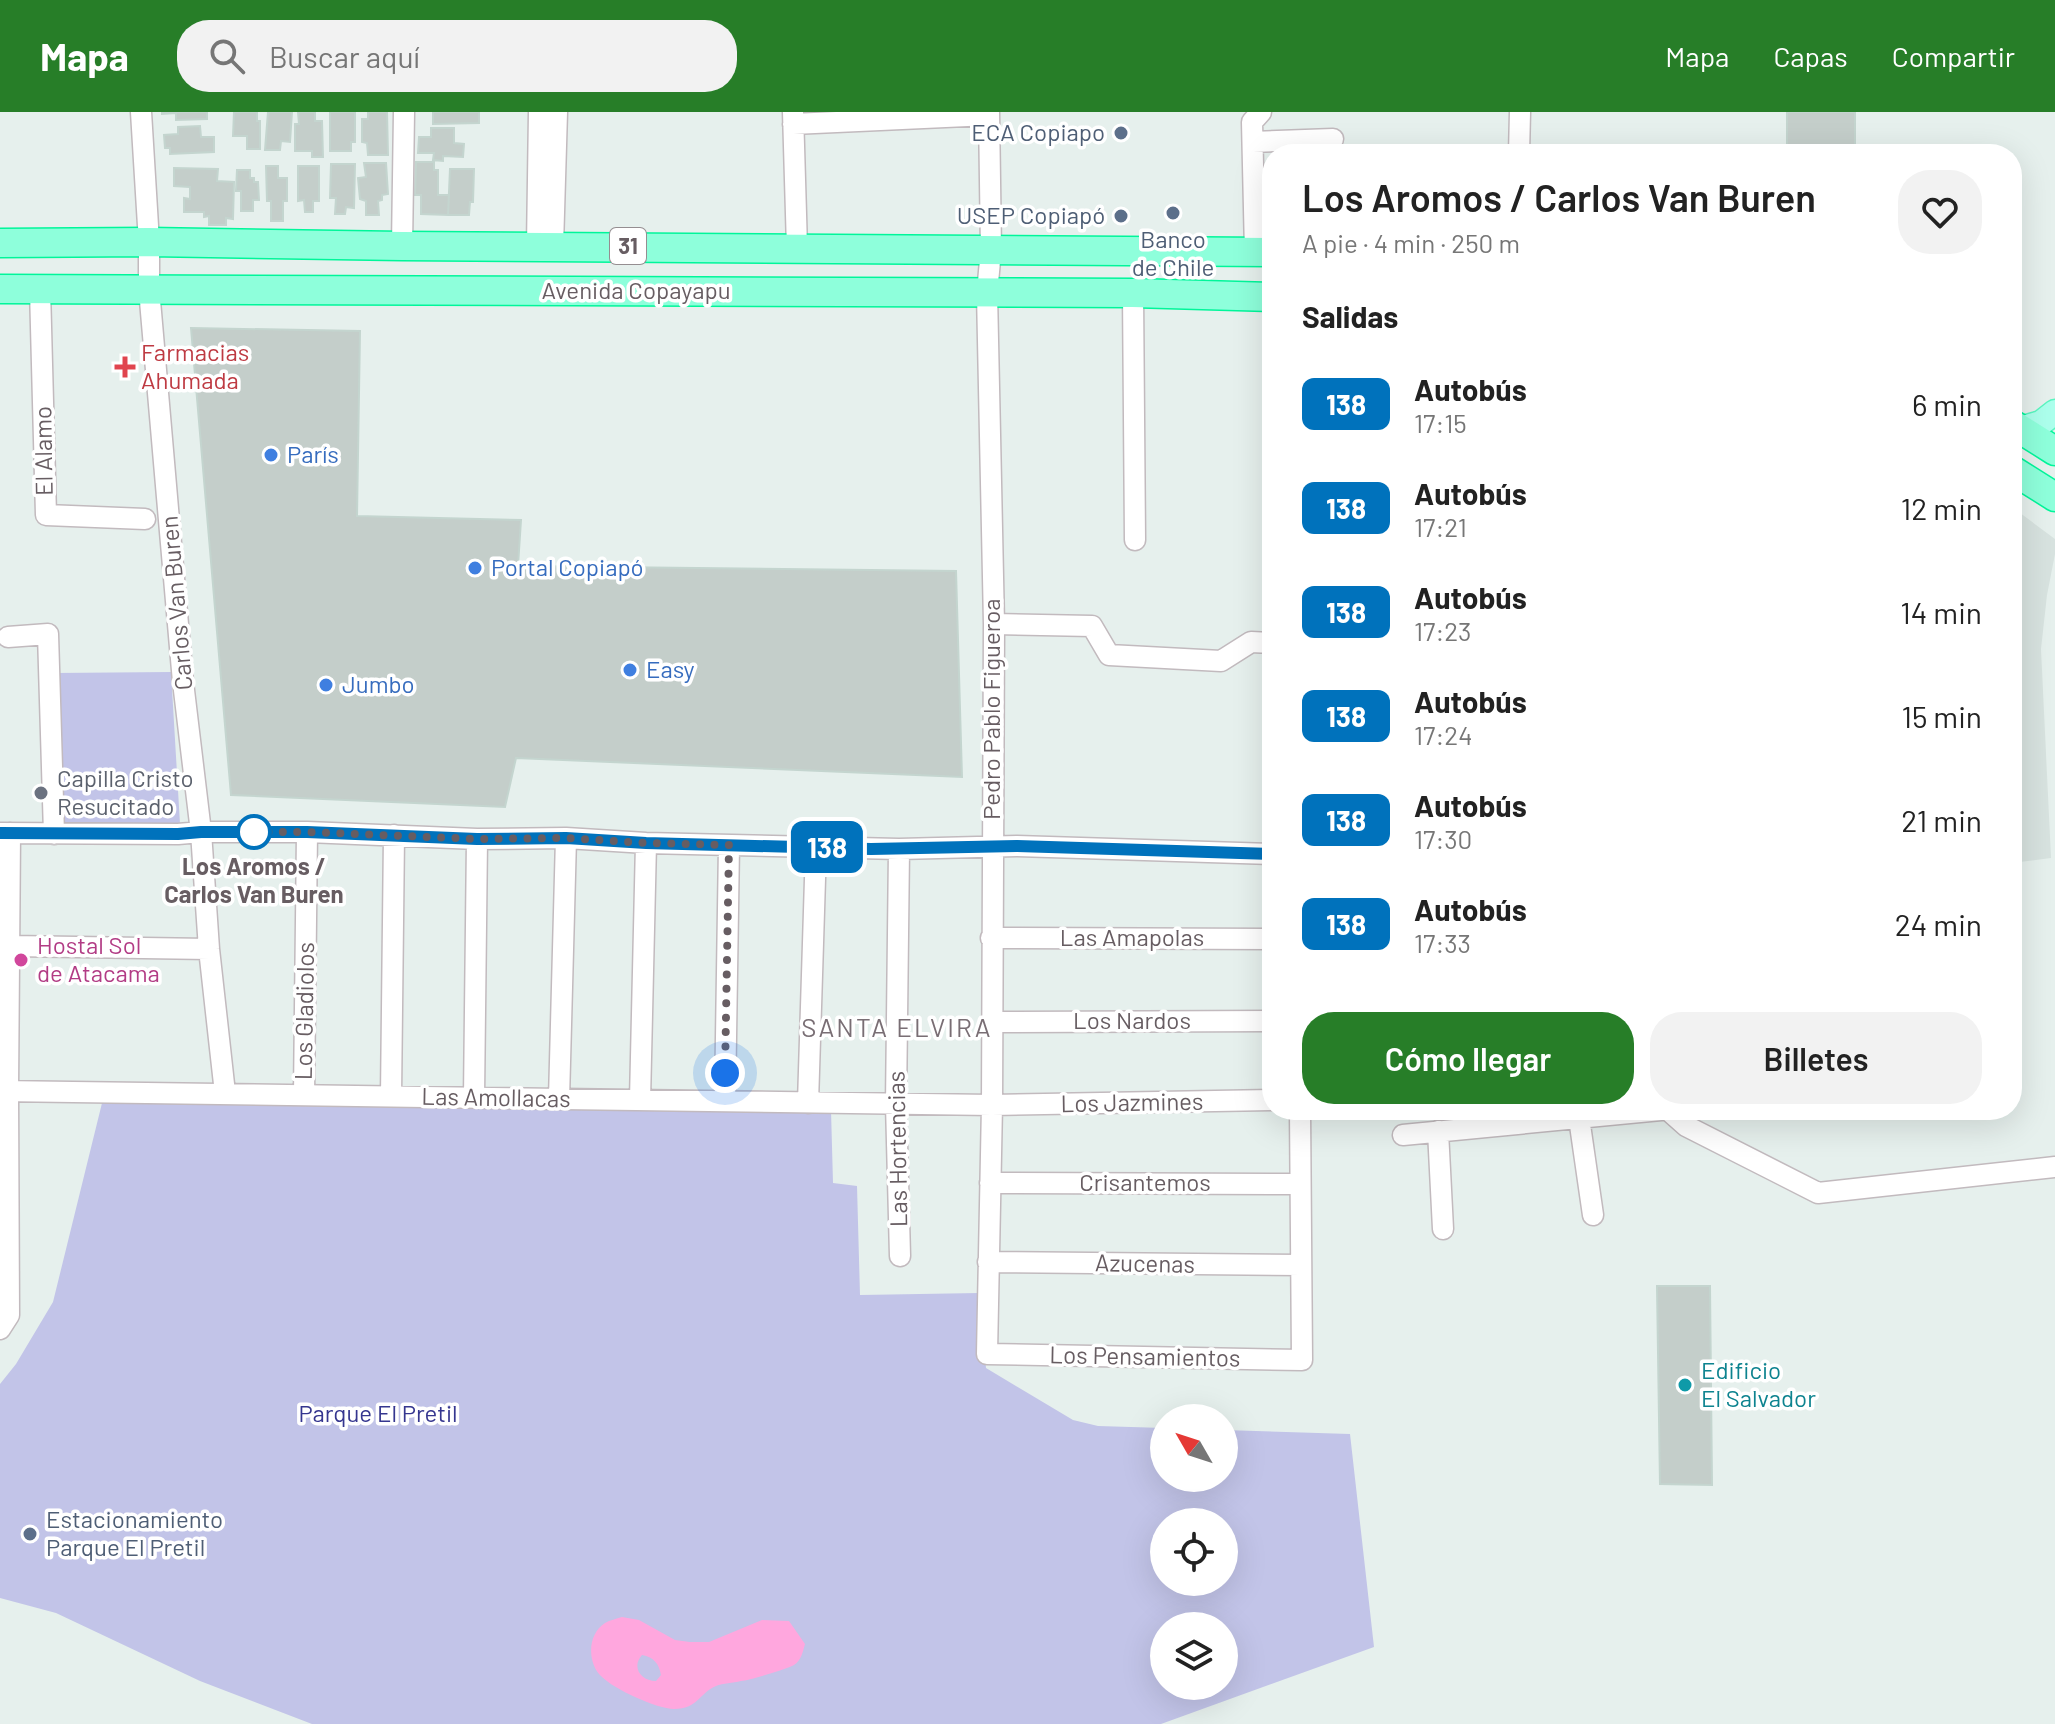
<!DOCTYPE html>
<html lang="es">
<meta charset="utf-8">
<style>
body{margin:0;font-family:Barlow,sans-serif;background:#f2f2f2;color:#222;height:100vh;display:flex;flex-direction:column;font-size:30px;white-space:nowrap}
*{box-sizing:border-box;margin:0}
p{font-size:26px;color:#767676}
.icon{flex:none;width:44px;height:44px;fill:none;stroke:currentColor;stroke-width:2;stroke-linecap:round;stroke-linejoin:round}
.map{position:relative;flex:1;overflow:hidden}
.panel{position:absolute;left:1262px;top:32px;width:760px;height:976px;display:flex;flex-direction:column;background:#fff;border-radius:32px;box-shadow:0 8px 32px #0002}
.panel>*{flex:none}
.badge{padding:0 16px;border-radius:12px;font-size:28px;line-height:52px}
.needle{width:52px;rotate:309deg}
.tools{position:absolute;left:1150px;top:1292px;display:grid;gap:16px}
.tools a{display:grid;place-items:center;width:88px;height:88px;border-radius:50%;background:#fff;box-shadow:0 8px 32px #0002;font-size:40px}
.you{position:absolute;width:40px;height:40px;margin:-20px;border:6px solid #fff;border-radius:50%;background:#1a73e8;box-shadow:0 0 0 12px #1a73e833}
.map>.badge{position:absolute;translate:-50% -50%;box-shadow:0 0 0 4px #fff}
h2{padding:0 40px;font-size:30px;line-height:72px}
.round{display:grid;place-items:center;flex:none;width:84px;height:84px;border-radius:32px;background:#f2f2f2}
.summary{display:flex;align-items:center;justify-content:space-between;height:136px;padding:0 40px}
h1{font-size:38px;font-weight:600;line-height:60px}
.button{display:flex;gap:16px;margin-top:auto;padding:16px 40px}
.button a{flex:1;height:92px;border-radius:32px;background:#277e28;color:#fff;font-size:32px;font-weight:600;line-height:92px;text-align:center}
.button a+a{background:#f2f2f2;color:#222}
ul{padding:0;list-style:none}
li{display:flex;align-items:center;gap:24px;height:104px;padding:0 40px}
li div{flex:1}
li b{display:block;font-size:30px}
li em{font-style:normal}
li .badge{min-width:88px;font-weight:700;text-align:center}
header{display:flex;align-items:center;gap:48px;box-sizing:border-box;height:112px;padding:0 40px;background:#277e28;color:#fff}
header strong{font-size:38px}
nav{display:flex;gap:44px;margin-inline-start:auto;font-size:28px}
.search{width:560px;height:72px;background:#f2f2f2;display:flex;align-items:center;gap:20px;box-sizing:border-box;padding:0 28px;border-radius:32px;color:#767676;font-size:30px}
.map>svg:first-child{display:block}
.education{fill:#d7e2df}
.green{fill:#c2c4e8;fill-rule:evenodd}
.water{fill:#ffa7de;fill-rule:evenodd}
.building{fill:#c4ceca;stroke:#c4d5cf;stroke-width:2}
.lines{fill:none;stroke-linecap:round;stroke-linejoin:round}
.minor-casing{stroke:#c2babe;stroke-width:23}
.major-casing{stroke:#59f6c0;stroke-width:27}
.highway-casing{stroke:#00f69a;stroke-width:31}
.minor{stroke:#fff;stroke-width:20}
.major{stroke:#acffec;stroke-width:24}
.highway{stroke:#8effdb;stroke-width:28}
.line-casing{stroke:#fff;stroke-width:18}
.line{stroke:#0072bc;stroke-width:12}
.walk{stroke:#675d62;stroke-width:8;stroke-dasharray:0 14.4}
.service-dot{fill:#5c6f8a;stroke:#fff;stroke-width:3}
.health-dot{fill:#e0444e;stroke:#fff;stroke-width:3}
.shop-dot{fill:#3f7fe0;stroke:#fff;stroke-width:3}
.worship-dot{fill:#6b7280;stroke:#fff;stroke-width:3}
.stop-dot{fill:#fff;stroke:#0072bc;stroke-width:4}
.hotel-dot{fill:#d1479c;stroke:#fff;stroke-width:3}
.culture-dot{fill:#0f9aa8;stroke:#fff;stroke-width:3}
.labels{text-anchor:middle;stroke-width:7;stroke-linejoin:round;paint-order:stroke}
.shield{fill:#fff;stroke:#958e91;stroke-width:2}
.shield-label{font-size:22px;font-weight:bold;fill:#675d62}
.service-label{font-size:24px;fill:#4e5e75;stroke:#fff;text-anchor:end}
.street-label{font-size:24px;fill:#675d62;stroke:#fff}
.health-label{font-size:24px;fill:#be3a42;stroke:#fff;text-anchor:start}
.shop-label{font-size:24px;fill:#366cbe;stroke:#fff;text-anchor:start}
.worship-label{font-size:24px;fill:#5b616d;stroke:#fff;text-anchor:start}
.stop-label{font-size:24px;font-weight:bold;fill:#675d62;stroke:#fff}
.hotel-label{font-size:24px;fill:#b23c85;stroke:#fff;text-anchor:start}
.culture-label{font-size:24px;fill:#0d838f;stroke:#fff;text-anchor:start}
.park-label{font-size:24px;fill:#35368f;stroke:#fff}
.neighbourhood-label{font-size:26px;letter-spacing:2px;fill:#796e74;stroke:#fff}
</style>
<header>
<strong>Mapa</strong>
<div class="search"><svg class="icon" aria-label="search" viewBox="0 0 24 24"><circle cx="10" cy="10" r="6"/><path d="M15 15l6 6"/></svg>Buscar aquí</div>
<nav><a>Mapa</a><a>Capas</a><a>Compartir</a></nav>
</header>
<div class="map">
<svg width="2055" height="1612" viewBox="0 0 2055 1612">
<rect width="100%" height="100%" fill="#e6f0ed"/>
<path class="education" d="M2012,395L2055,427V442L2047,483L2041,537L2051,746L2012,751Z"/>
<path class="green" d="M171,560L180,712L57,715L54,561Z
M103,987L831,998L833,1071L857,1074L860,1183L979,1181L986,1256L1073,1308L1098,1314L1164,1316V1366H1224V1318L1350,1322L1374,1535L1161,1612H312L200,1569L56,1501L0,1486V1272L16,1252L53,1190ZM1164,1410H1224V1470H1164ZM1164,1514H1224V1574H1164Z"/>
<path class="water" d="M622,1505L639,1508L675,1528L690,1530H709L762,1508L789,1509L805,1532C803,1539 801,1549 794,1553C787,1557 750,1568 741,1569C733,1571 723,1571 716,1574C698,1582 698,1597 674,1597C657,1597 614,1577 602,1565C587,1552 587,1522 605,1511C610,1508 616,1507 622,1505ZM642,1543C654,1545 659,1552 661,1563L656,1569C641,1569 631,1555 642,1543Z"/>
<path class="building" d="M162,0H207V7L176,8V1L162,2Z
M234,0H257V9H260V37H247V24H233Z
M268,0H292L290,30L281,29L280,38H265Z
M298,0H315V9H322L323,45H312V39H295V12H299Z
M330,0H355V30H351V39H330Z
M368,0H387L388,43H368L367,31L362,30V7H368Z
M433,0H479V11L433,12Z
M1787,0H1855V42H1787Z
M200,14L201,25H214V40L170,42V36H165L164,23L178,22V15Z
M431,16H454V31L464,32L463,45L443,44V49L433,48L434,41H418L419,25H431Z
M416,50H434V58H438V83H449L448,103L421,102V83H415Z
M364,51H386L388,82L382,83V88L378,89L379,103H366V89L360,87L358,66L366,65Z
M331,52H355L354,96L346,95L345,102H335L336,86H330Z
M266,54H278V66H287V89H283V109H271V89H267Z
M298,54H319V89H313V100H305L304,88L298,89Z
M174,56L218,57L217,69L234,70L233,107L226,106V113H209V104L204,105V100H184V86L190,87V75L174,74Z
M450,57H474L473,90H470L469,103H448Z
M237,58H250V66H254V70H258L259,88H253V99H241V79H236Z
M191,216L360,219L357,404L521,408L518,454L956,459L962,665L516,646L505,695L231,683Z
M1657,1174H1710L1712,1373L1660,1372Z"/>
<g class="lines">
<g class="minor-casing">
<path id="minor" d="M141,0L149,130V177L183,570L201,720L209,837L225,981
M793,0L797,136
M989,0L991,138L987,181L994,512L992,993L987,1242L1302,1248L1300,998
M793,12L989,3
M1253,30L1333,27
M1519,42L1520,0
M402,134L404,0
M537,134L539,0
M553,134L557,0
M1255,140L1252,10L1261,0
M40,177L46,403L145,407
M1133,181L1135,428
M994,512L1092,514L1109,543L1221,549L1251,530L1272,531
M8,525L48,522L54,722
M0,721L178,722L201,720H307L477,727L566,726L646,731L899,737L1017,734L1272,742
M899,737L896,992L900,1144
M991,826L1272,827
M11,834L209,837
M991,910L1272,909
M0,979L992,993L1272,988
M304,983L307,720
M391,984L394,723
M474,985L477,727
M559,987L566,726
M640,988L646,731
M725,989L729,733
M808,991L816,735
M1668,998L1686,1014L1818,1081L2055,1055
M1579,1006L1593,1103
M1438,1019L1443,1117
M1403,1023L1661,998
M990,1071L1300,1072
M988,1150L1301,1153
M0,1217L9,1203L8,979L10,721"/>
</g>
<g class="major-casing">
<path id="major" d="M2020,317L2041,311L2055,300"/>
</g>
<g class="highway-casing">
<path id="highway" d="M0,131L149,130L402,134L1272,140
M0,177L1133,181L1272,185
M2012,312L2055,339
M2012,358L2055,385"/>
</g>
<use href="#minor" class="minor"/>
<use href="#major" class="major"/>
<use href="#highway" class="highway"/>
</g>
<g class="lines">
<g class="line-casing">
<path id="line" d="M0,721L178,722L201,720H307L477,727L566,726L646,731L871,737L1017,734L1272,742"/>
</g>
<use href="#line" class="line"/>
<path class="walk" d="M254,720H307L477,727L566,726L646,731L729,733L725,961"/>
</g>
<g class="service-dot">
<circle cx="1121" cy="21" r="8"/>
<circle cx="1173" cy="101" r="8"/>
<circle cx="1121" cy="104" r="8"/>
<circle cx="30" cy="1422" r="8"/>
</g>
<path class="health-dot" d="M121 243h8v8h8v8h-8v8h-8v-8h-8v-8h8z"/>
<g class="shop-dot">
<circle cx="271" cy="343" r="8"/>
<circle cx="475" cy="456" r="8"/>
<circle cx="630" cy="558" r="8"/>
<circle cx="326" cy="573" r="8"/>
</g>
<circle class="worship-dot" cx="41" cy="681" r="8"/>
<circle class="stop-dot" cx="254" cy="720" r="16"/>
<circle class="hotel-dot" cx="21" cy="848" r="8"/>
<circle class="culture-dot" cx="1685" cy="1273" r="8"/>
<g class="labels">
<rect class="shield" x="610" y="116" width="36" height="36" rx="6"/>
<g class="shield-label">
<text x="628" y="142">31</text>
</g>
<g class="service-label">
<text x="1105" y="29">ECA Copiapo</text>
<text x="1105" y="112">USEP Copiapó</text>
<text x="1173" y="136" text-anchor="middle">Banco<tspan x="1173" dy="28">de Chile</tspan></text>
<text x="46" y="1416" text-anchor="start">Estacionamiento<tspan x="46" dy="28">Parque El Pretil</tspan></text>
</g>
<g class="street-label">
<text x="636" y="187">Avenida Copayapu</text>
<text transform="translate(44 339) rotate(-91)" y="8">El Alamo</text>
<text transform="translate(177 491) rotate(-95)" y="8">Carlos Van Buren</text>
<text transform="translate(992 597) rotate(-90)" y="8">Pedro Pablo Figueroa</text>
<text x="1132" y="834">Las Amapolas</text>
<text transform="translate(305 899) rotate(-89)" y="8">Los Gladiolos</text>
<text x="1132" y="917">Los Nardos</text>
<text transform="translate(496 986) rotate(1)" y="8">Las Amollacas</text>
<text transform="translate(1132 991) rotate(-1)" y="8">Los Jazmines</text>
<text transform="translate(898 1037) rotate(-91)" y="8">Las Hortencias</text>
<text x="1145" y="1079">Crisantemos</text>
<text transform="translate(1145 1152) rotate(1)" y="8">Azucenas</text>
<text transform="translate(1145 1245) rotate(1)" y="8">Los Pensamientos</text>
</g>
<g class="health-label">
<text x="141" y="249">Farmacias<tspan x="141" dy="28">Ahumada</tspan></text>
</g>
<g class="shop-label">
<text x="287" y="351">París</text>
<text x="491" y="464">Portal Copiapó</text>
<text x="646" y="566">Easy</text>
<text x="342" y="581">Jumbo</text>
</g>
<g class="worship-label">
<text x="57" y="675">Capilla Cristo<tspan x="57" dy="28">Resucitado</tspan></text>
</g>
<g class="stop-label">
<text x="254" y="763">Los Aromos /<tspan x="254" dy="28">Carlos Van Buren</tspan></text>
</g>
<g class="hotel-label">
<text x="37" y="842">Hostal Sol<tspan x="37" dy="28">de Atacama</tspan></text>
</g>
<g class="culture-label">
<text x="1701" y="1267">Edificio<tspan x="1701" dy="28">El Salvador</tspan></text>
</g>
<g class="park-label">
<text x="378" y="1310">Parque El Pretil</text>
</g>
<g class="neighbourhood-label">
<text x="897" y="925">SANTA ELVIRA</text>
</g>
</g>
</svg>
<div class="tools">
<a><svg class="needle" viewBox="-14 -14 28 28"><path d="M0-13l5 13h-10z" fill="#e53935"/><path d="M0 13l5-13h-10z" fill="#767676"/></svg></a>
<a><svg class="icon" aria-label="locate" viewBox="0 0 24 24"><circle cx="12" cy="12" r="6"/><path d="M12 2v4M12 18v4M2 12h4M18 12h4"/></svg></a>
<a><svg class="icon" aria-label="layers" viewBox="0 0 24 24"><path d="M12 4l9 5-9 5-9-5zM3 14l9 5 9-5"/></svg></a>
</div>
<div class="you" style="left:725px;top:961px"></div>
<b class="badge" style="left:827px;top:735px;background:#0072bc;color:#fff">138</b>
<section class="panel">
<div class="summary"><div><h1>Los Aromos / Carlos Van Buren</h1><p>A pie · 4 min · 250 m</p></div><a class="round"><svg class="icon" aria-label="heart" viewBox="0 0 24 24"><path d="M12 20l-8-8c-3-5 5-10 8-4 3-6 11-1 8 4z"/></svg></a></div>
<h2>Salidas</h2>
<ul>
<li><span class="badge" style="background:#0072bc;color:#fff">138</span><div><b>Autobús</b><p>17:15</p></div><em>6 min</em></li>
<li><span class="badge" style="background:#0072bc;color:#fff">138</span><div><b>Autobús</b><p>17:21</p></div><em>12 min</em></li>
<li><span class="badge" style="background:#0072bc;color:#fff">138</span><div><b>Autobús</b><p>17:23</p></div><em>14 min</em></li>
<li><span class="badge" style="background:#0072bc;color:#fff">138</span><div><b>Autobús</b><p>17:24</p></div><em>15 min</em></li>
<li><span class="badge" style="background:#0072bc;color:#fff">138</span><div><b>Autobús</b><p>17:30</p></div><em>21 min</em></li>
<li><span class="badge" style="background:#0072bc;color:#fff">138</span><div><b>Autobús</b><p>17:33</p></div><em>24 min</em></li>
</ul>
<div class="button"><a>Cómo llegar</a><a>Billetes</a></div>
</section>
</div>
